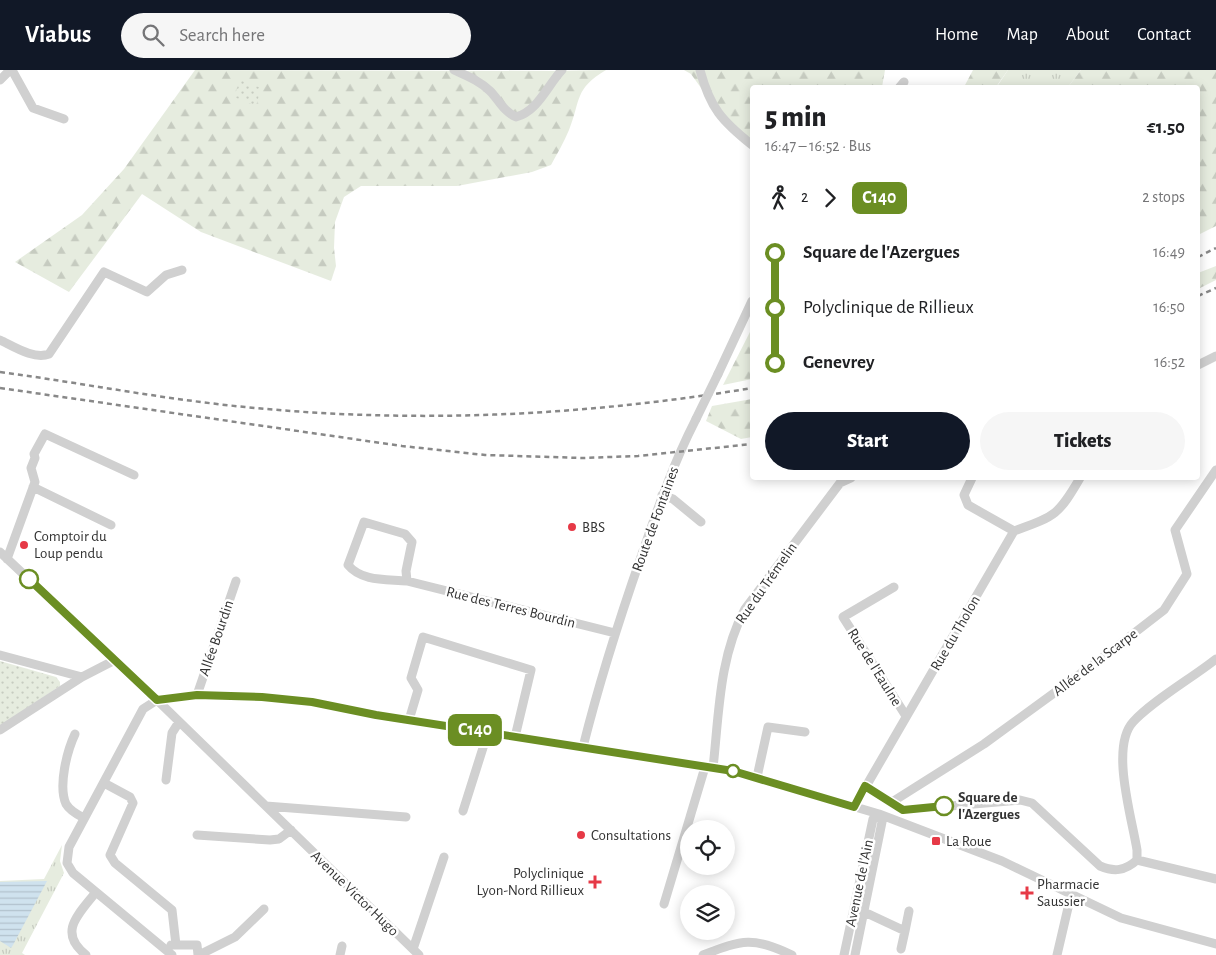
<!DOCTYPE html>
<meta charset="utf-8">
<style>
body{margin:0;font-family:"Alegreya Sans",sans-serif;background:#f6f6f6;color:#202124;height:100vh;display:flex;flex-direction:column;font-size:19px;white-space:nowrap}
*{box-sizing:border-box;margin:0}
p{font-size:16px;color:#757577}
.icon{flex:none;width:28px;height:28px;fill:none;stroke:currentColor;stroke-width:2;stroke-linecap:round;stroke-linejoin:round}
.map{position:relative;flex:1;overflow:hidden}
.sheet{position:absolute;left:750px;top:15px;width:450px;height:395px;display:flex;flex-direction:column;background:#fff;border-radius:5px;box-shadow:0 2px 12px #0003}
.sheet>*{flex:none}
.badge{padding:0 10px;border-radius:8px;font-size:18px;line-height:32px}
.fabs{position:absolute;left:680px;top:750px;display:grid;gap:10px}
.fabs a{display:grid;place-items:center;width:55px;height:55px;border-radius:50%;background:#fff;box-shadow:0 2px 12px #0003;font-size:25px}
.map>.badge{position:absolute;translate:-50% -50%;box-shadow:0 0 0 2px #fff}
.legs{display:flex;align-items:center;gap:8px;height:55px;padding:0 15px;font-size:16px}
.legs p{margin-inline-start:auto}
.headline{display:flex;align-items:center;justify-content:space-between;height:85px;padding:0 15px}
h1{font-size:28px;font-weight:800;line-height:38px}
.primary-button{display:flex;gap:10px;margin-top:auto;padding:10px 15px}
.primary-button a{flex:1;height:58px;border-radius:30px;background:#111827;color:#fff;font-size:20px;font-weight:800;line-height:58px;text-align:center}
.primary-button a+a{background:#f6f6f6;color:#202124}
ul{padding:0 15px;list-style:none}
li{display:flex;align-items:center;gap:18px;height:55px;font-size:19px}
li i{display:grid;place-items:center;width:8px;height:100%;margin:0 6px;background:currentColor}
li i::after{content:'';width:12px;height:12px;margin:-6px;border:4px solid;border-radius:50%;background:#fff}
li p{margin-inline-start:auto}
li:first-child i{background:linear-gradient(#0000 50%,currentColor 0)}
li:last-child i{background:linear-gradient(currentColor 50%,#0000 0)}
header{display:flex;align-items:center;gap:30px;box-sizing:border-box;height:70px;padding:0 25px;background:#111827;color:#fff}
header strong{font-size:24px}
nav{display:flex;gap:28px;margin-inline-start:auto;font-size:18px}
.search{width:350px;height:45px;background:#f6f6f6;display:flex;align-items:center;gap:12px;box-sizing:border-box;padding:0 18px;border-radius:28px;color:#757577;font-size:19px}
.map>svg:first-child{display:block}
.grass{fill:url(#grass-tufts)}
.forest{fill:url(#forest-firs)}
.garden{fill:url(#garden-dots)}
.water{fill:url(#water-rules)}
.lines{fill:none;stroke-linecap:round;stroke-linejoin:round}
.minor{stroke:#d0d0d0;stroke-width:9}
.rail{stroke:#888;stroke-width:2.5;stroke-dasharray:5 4;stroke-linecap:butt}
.minor-bridge{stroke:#d0d0d0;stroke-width:9}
.line-1-casing{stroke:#fff;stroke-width:11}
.line-1{stroke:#6b8e23;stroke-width:8}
.poi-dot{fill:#e63946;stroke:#fff;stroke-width:2}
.stop-1-dot{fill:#fff;stroke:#6b8e23;stroke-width:2.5}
.labels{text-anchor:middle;stroke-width:5;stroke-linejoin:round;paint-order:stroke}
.street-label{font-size:15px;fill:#333;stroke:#fff}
.poi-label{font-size:15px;fill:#333;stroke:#fff;text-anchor:start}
.stop-label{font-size:15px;font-weight:bold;fill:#333;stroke:#fff;text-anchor:start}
</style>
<header>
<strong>Viabus</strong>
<div class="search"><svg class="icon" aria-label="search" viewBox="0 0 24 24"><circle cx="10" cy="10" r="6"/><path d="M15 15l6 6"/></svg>Search here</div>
<nav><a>Home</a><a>Map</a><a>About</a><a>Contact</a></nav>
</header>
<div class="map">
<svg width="1216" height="885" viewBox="0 0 1216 885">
<defs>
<pattern id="grass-tufts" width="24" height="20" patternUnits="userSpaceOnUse" patternTransform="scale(1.25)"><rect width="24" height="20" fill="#e6ecdf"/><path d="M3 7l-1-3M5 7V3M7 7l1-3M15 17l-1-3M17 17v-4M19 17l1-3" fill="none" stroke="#c6cbc0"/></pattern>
<pattern id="forest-firs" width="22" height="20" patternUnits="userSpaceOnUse" patternTransform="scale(1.25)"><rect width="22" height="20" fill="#e6ecdf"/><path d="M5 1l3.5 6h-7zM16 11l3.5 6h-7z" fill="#c6cbc0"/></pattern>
<pattern id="garden-dots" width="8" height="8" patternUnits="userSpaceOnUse" patternTransform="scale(1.25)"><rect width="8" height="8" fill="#e6ecdf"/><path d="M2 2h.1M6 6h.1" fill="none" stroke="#c6cbc0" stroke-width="1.8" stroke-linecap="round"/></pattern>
<pattern id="water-rules" width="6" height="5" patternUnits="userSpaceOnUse" patternTransform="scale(1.25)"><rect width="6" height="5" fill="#cfe2ee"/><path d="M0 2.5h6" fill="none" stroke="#b2c2cd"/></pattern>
</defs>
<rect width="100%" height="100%" fill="#fff"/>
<path class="grass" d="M1008,0H1081L1068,17L996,18Z
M62,775L60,791L64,803L22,883L25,885H0V811L44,809Z"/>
<path class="forest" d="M195,0L553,1L606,0C574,19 581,30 569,60C564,72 557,84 551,95L532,102L457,116H361L344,127L335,152L334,178L336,196L331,211L201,162L142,124L69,222L15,192L82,145L124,99Z
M684,0H885L882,17L752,18V72L714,36L691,4Z
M973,0H1008L996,17H964Z
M1081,0H1216V156L1198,165V18L1068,17Z
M1216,196V210L1198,219V203Z
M752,257V309L723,315L752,258Z
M752,329V367L741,369L706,351L712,336Z"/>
<path class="garden" d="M240,10L261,18L256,36L234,27Z
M0,591L56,607L60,612V616L0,656Z"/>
<path class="water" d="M47,811L13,875L11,878L0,871V812Z"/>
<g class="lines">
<path class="minor" d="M12,0L33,38L64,49
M454,0C467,6 480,11 490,21C499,30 503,41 516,47C538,41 547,16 562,0
M700,0C710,38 722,51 752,75
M0,10L10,0
M899,18L904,12
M0,270C13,276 34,290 49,284L104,202L147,222L166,205L182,200
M1198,295L1216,286
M718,304L752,231
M33,417L111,455
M662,425L673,429L701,452
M1014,461C1055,446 1058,446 1080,408
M0,482L157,630L419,885
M7,489L35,412L31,398L35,388L34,384L45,364L134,405
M407,511C387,509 362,512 348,495L364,452L405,464L412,472L406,501L407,511L615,563
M894,517L843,547L906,646
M0,585L82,607L115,590
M197,625L236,511
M409,650L418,620L411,608L423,567L531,600L515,667
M0,660L82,607
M75,664C67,681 58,716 66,734C70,741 78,745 84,748
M583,677C599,613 619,550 641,487C657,440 673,394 696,349
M713,698C719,644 719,587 745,539L840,413L851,408
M757,707L768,657L805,662
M166,710L172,663L179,652
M104,713L130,727L133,733L110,785L115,793L172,840L176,875
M865,716L897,735
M892,732L984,674L1098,591L1164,540L1187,504L1175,460L1216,400
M266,736L406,747
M854,737L1014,461L968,435L964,425L972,408
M903,740L1020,730L1032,733L1100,796C1114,802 1125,801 1137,790V780C1132,748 1110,677 1133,652C1152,631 1192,608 1216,589
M463,741L488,662
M197,765L270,770L279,769L291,760
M1137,790L1216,809
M664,834L705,697
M860,840L905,861L909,841
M171,875H197L198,885
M413,879L444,787
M901,879L905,861
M86,885C57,862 79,844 96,822
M172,885L73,803L67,793L69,777L143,639L157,630L197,625L262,627L312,632L376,645L733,701L879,744L1002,791L1121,848L1216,874
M199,885L235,867L264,839
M340,885L342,876
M703,885C744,869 752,867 792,885
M844,885L873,749L879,744L882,752L855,885
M1057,885L1071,825"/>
<path class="rail" d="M1198,187L1216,178
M1198,226L1216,218
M0,302C82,313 162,329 245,337C414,354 584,346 752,318
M0,318L402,376L485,385L583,388L638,386L752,374"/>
<path class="minor-bridge" d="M696,349L718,304"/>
</g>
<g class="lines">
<g class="line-1-casing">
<path id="line-1" d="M29,509L157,630L197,625L262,627L312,632L376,645L733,701L854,737L865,716L903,740L944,736"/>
</g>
<use href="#line-1" class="line-1"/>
</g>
<g class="poi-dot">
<circle cx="572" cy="457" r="5"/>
<circle cx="24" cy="475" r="5"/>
<circle cx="581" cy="765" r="5"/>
<rect x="931" y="766" width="10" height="10" rx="2.5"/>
<path d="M592.5 804.5h5v5h5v5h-5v5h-5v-5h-5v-5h5z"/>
<path d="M1024.5 815.5h5v5h5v5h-5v5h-5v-5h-5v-5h5z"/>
</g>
<g class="stop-1-dot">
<circle cx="29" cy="509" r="9"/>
<circle cx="733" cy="701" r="6"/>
<circle cx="944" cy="736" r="9"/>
</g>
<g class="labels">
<g class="street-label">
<text transform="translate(655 449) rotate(-70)" y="5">Route de Fontaines</text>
<text transform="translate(766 513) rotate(-55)" y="5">Rue du Trémelin</text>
<text transform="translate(511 537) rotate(14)" y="5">Rue des Terres Bourdin</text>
<text transform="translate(955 563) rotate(-60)" y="5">Rue du Tholon</text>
<text transform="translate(216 568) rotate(-71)" y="5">Allée Bourdin</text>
<text transform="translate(1095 592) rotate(-37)" y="5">Allée de la Scarpe</text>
<text transform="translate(875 597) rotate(58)" y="5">Rue de l'Eaulne</text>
<text transform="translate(859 813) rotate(-78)" y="5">Avenue de l'Ain</text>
<text transform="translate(355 823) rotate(44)" y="5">Avenue Victor Hugo</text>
</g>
<g class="poi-label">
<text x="582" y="462">BBS</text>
<text x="34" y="471">Comptoir du<tspan x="34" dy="17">Loup pendu</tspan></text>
<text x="591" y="770">Consultations</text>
<text x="946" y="776">La Roue</text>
<text x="584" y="808" text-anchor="end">Polyclinique<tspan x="584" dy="17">Lyon-Nord Rillieux</tspan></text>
<text x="1037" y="819">Pharmacie<tspan x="1037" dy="17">Saussier</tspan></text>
</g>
<g class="stop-label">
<text x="958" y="732">Square de<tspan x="958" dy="17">l'Azergues</tspan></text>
</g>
</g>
</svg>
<div class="fabs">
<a><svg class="icon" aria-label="locate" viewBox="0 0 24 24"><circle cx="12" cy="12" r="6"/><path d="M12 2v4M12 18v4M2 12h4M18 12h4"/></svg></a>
<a><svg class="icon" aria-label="layers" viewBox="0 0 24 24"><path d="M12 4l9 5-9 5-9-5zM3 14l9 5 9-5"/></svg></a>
</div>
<b class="badge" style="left:475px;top:660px;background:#6b8e23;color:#fff">C140</b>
<section class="sheet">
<div class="headline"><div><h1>5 min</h1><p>16:47 – 16:52 · Bus</p></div><b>€1.50</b></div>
<div class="legs"><svg class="icon" aria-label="walk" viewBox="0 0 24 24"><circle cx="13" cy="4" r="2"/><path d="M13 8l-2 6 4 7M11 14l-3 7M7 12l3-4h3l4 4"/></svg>2<svg class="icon" aria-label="forward" viewBox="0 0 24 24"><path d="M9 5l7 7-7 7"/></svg><b class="badge" style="background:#6b8e23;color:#fff">C140</b><p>2 stops</p></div>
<ul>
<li><i style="color:#6b8e23"></i><b>Square de l'Azergues</b><p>16:49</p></li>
<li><i style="color:#6b8e23"></i><span>Polyclinique de Rillieux</span><p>16:50</p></li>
<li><i style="color:#6b8e23"></i><b>Genevrey</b><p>16:52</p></li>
</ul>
<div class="primary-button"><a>Start</a><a>Tickets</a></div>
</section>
</div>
